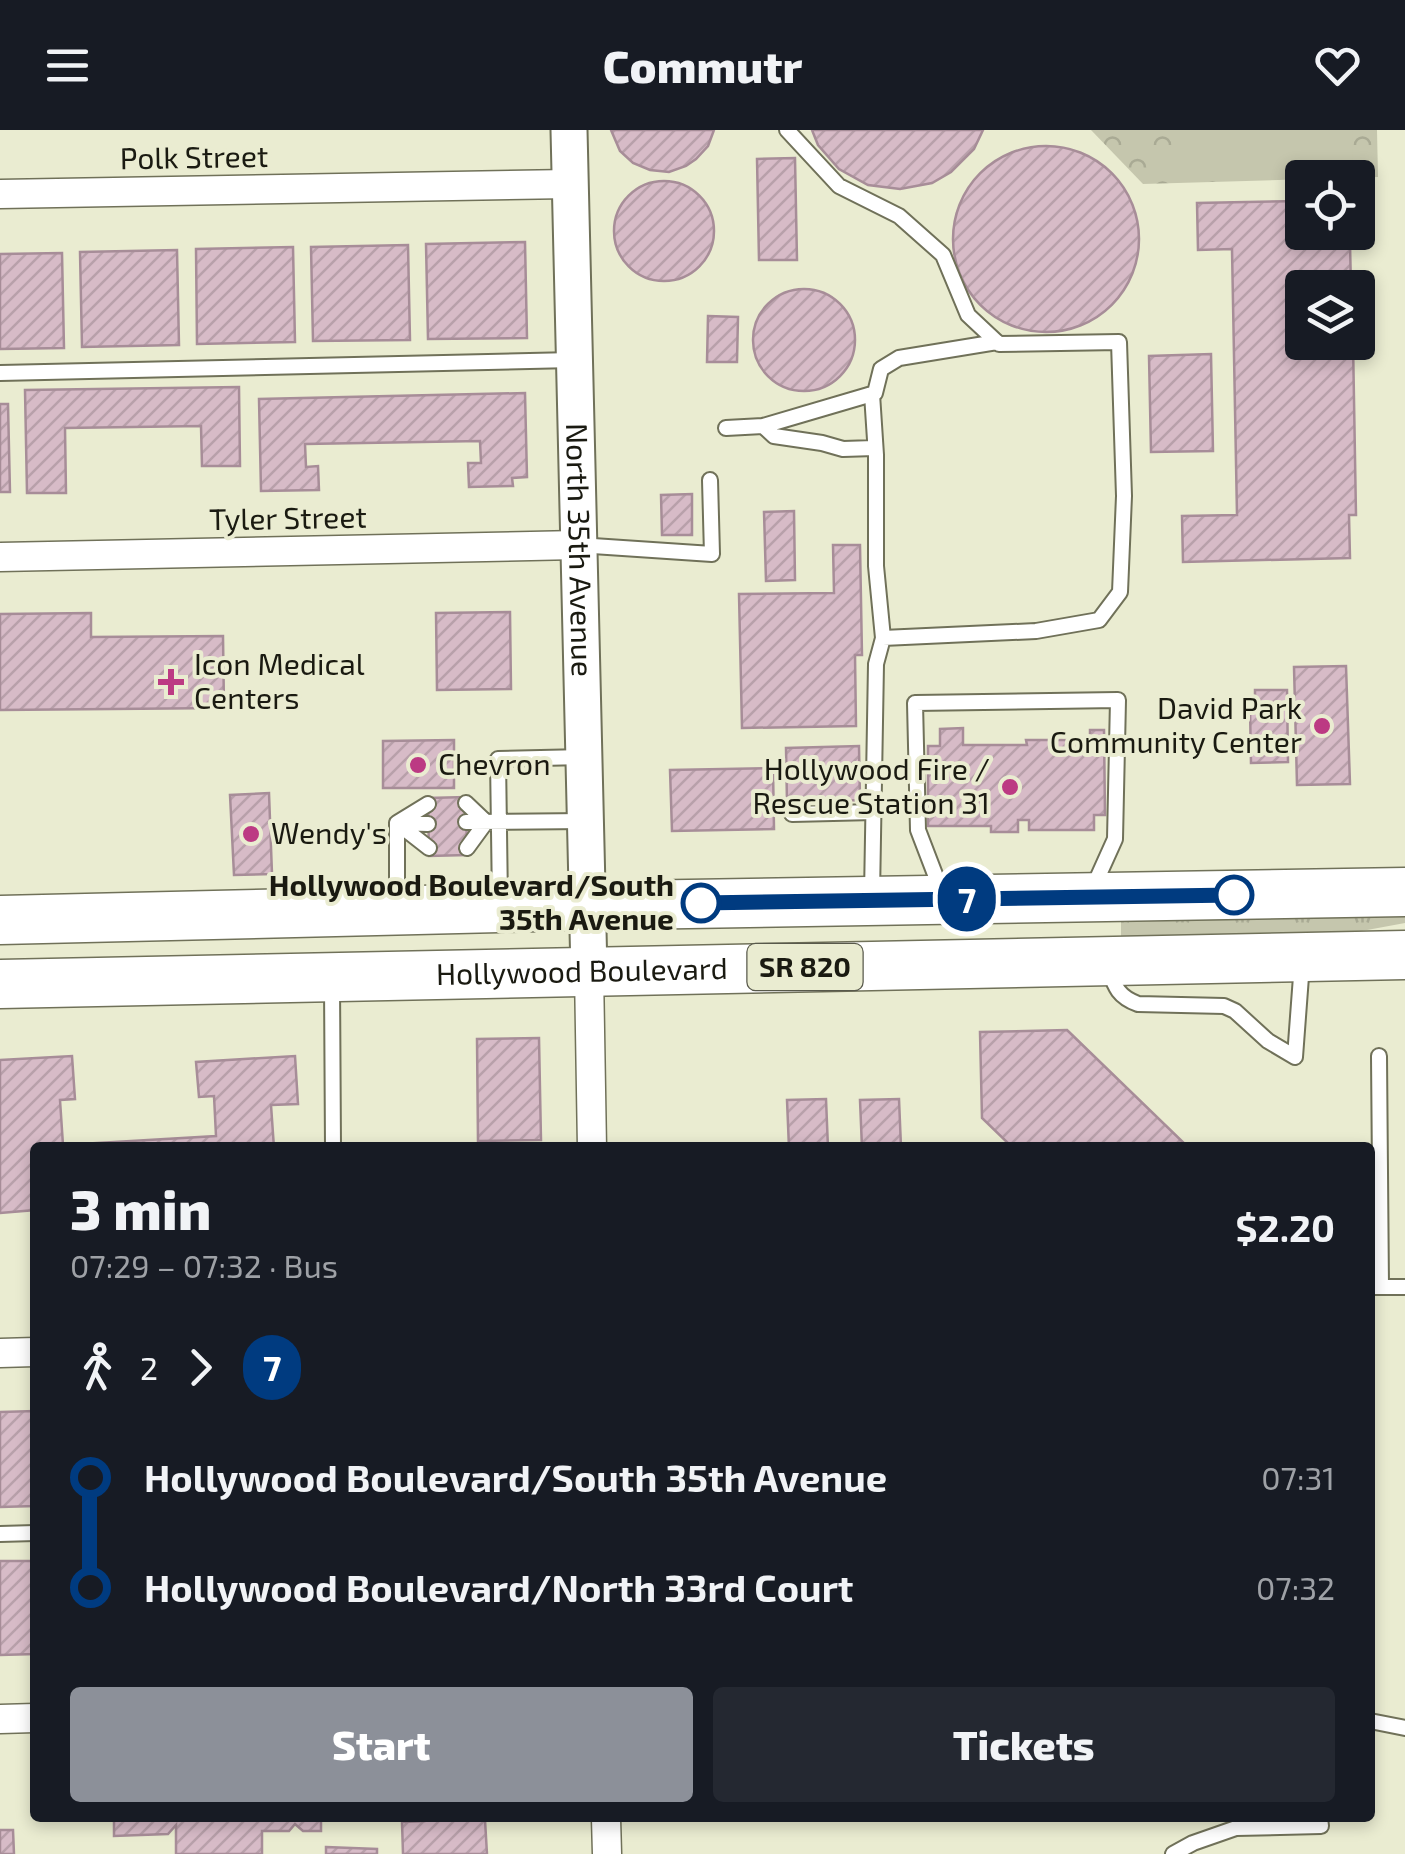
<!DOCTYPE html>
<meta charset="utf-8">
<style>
body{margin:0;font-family:"Exo 2",sans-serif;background:#242831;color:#f1f3f6;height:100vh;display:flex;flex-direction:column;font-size:38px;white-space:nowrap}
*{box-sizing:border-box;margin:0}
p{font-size:32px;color:#9ea1a6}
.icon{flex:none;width:55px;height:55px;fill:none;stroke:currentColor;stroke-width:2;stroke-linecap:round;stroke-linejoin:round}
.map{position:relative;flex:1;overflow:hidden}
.sheet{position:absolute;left:30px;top:1012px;width:1345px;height:680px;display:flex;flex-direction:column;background:#171b24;border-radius:10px;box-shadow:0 5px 15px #0003}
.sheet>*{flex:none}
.badge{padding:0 20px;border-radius:32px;font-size:35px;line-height:65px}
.buttons{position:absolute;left:1285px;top:30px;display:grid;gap:20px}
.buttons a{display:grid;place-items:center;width:90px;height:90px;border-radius:10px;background:#171b24;box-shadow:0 5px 15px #0003;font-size:50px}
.map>.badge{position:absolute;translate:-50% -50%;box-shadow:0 0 0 5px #fff}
.legs{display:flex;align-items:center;gap:15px;height:110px;padding:0 40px;font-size:32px}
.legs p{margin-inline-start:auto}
.head{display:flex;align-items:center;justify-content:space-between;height:170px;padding:0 40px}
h1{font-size:55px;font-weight:800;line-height:75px}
.primary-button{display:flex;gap:20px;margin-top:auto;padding:20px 40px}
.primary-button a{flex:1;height:115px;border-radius:10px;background:#8c9099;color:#fff;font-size:40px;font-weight:800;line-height:115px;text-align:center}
.primary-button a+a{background:#242831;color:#f1f3f6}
ul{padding:0 40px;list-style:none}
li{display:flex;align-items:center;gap:35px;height:110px;font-size:38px}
li i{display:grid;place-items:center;width:15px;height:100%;margin:0 12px;background:currentColor}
li i::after{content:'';width:25px;height:25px;margin:-12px;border:8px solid;border-radius:50%;background:#171b24}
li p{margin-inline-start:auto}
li:first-child i{background:linear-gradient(#0000 50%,currentColor 0)}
li:last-child i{background:linear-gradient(currentColor 50%,#0000 0)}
header{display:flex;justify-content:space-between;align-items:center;height:130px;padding:0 40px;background:#171b24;font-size:45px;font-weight:800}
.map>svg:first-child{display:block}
.grass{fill:url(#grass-tufts)}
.park{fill:url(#park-crowns)}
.pitch{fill:#c5c6ad}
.building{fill:url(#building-hatch);stroke:#a78d98;stroke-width:2.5}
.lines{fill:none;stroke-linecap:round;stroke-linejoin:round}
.service-casing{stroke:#707159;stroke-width:18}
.minor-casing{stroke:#707159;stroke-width:31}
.tertiary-casing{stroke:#707159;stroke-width:39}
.trunk-casing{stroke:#707159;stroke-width:51}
.service{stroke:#fff;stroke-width:14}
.minor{stroke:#fff;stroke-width:28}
.tertiary{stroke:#fff;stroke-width:35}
.trunk{stroke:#fff;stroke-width:48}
.line-1-casing{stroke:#fff;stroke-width:22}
.line-1{stroke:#003b80;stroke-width:15}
.poi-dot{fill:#bc3a83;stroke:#eaecd1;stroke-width:4}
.stop-1-dot{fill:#fff;stroke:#003b80;stroke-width:5}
.labels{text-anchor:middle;stroke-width:8;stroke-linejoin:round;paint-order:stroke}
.shield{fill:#eaecd1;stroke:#58594b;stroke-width:2.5}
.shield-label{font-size:28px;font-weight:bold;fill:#1a1a11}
.street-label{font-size:30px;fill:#1a1a11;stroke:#eaecd1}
.poi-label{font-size:30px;fill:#1a1a11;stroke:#eaecd1;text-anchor:start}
.stop-label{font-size:30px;font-weight:bold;fill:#1a1a11;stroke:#eaecd1;text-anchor:end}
</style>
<header><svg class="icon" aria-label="menu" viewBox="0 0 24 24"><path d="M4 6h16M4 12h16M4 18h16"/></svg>Commutr<svg class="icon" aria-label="heart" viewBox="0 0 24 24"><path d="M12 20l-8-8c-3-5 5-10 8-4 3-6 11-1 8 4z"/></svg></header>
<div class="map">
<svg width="1405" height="1724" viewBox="0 0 1405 1724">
<defs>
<pattern id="grass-tufts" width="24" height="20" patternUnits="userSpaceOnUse" patternTransform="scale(2.5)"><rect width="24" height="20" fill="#c5c6ad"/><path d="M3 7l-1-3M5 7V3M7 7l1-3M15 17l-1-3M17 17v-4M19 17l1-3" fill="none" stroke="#a9aa94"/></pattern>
<pattern id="park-crowns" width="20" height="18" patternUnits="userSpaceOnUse" patternTransform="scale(2.5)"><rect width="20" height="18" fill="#c5c6ad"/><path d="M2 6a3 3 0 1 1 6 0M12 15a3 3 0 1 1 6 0" fill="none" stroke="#a9aa94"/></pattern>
<pattern id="building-hatch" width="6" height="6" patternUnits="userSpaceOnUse" patternTransform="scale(2.5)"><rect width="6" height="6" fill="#d7bbc7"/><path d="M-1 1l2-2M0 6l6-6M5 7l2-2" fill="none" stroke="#b8a0aa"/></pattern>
</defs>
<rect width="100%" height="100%" fill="#eaecd1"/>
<path class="grass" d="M1405,785V793L1313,810L1121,806V791Z"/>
<path class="park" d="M1091,0H1377L1378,47L1143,54Z"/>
<path class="pitch" d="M1177,0H1352L1353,47L1177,52Z"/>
<path class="building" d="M611,0H714L708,16L696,29L686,36L669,42L650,40L633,33L620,21Z
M812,0H983L974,19L951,42L932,53L900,59L868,55L839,39L818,15Z
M953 109a93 93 0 1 1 186 0a93 93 0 1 1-186 0Z
M795,28L797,130H759L757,29Z
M614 101a50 50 0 1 1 100 0a50 50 0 1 1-100 0Z
M1302,71V102H1342V114H1350L1351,158H1302V212H1353L1356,385H1349L1350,428L1183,432L1182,386L1237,385L1232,119L1198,120L1197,73Z
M525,112L527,208L428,209L426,114Z
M408,115L410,210L313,211L311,117Z
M293,117L295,212L197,214L196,119Z
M177,120L179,215L82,217L80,122Z
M62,123L64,218L0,219V124Z
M753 210a51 51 0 1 1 102 0a51 51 0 1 1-102 0Z
M708,186L738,187L737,232H707Z
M1211,224L1213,321L1151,322L1149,226Z
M239,257L240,336H202L201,296L65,298L66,363H27L25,260Z
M525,263L527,347L512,348L513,356L469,357L468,333H481L480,311L305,314L306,337L318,336L319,360L261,361L259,269Z
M0,274H8L10,362H0Z
M692,364V405H662L661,365Z
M794,381L795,450L766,451L764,382Z
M833,415H860L862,525H855L856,596L742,598L739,464L834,463Z
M510,482L511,559L437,560L436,483Z
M91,483V507L223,506L224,578L0,580V484Z
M1346,536L1350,654L1297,655L1294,537Z
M1255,560H1287L1288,632L1251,633L1250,578H1255Z
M963,598V615H1027L1026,610H1090V600H1104L1105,685H1094V700H1029V690H1018V702H991V696H928V616H940V599Z
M454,610V658H383V611Z
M859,616L860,670L787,673L786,618Z
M773,638L774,699L672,701L670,640Z
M269,663L272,744L234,745L230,665Z
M466,667L467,725L429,726L428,668Z
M1067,900L1189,1018H1013L982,988L980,902Z
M539,908L541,1010L478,1011L477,909Z
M72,926L75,969L60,970L63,1015L216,1006L214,966L199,967L196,932L295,926L298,974L271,975L274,1018H35V1080L0,1083V930Z
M826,969L828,1018H789L787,970Z
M899,969L901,1017L862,1018L860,970Z
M35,1281V1376L0,1377V1282Z
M0,1431H35V1524L0,1525Z
M114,1688H321V1701H303L295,1694L289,1701H262V1724H176V1695L168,1704L114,1706Z
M428,1688L485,1690L487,1724H403L402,1692L425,1691Z
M0,1700H13L14,1724H0Z
M326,1717L377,1719V1724H326Z"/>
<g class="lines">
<g class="service-casing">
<path id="service" d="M787,0L839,56L899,86L943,125L968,185L999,214L1119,212L1124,366L1120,462L1099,490L1036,501L883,508L876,534L872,765
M0,243L573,230
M763,296L774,306L822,313L843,319L874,318
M726,298L763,296L872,264
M578,415L712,424L710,350
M883,508L876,436V325L872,264L875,263L881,239L899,228L997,212
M466,673L486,692L467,718
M428,674L397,693L429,718
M792,684L874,682
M466,692L586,691
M941,760L918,700L915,573L1118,570L1115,709L1092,760
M397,771V693L428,694
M500,772L498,629L584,627
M1109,839C1115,858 1119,867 1138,874L1224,876L1235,881L1268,911L1295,927L1302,833
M332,853L333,1018
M1379,926L1381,1157
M1370,1157H1405
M0,1404L35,1403
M1370,1591L1405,1598
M1173,1724L1193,1713L1236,1698L1321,1696L1320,1688"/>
</g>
<g class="minor-casing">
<path id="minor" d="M0,64L569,54
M0,427L577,415
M589,842L592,1018
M0,1223L35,1222
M0,1589L35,1588
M606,1688L607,1724"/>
</g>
<g class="tertiary-casing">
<g id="tertiary">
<path id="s1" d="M569,0L589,842"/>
</g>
</g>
<g class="trunk-casing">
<g id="trunk">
<path d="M0,790L628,775L1405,762"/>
<path id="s2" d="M0,854L1405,825"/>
</g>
</g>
<use href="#service" class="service"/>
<use href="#minor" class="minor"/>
<use href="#tertiary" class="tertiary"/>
<use href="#trunk" class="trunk"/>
</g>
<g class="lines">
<g class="line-1-casing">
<path id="line-1" d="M701,773L1234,765"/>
</g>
<use href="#line-1" class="line-1"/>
</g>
<g class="poi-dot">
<path d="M166 537h10v10h10v10h-10v10h-10v-10h-10v-10h10z"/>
<circle cx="1322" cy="596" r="10"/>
<circle cx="418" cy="635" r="10"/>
<circle cx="1010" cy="657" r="10"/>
<circle cx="251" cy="704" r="10"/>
</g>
<g class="stop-1-dot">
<circle cx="1234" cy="765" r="18"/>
<circle cx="701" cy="773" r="18"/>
</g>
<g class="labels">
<rect class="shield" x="747.5" y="814" width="115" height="46" rx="8"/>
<g class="shield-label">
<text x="805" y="847">SR 820</text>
</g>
<g class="street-label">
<text transform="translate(194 28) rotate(-1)" y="10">Polk Street</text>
<text transform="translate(288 389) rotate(-1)" y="10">Tyler Street</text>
<text dy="10" stroke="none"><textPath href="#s1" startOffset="420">North 35th Avenue</textPath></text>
<text dy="10" stroke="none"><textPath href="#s2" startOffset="582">Hollywood Boulevard</textPath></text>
</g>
<g class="poi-label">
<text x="194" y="545">Icon Medical<tspan x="194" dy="34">Centers</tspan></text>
<text x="1302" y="589" text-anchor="end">David Park<tspan x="1302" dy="34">Community Center</tspan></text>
<text x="438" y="645">Chevron</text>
<text x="990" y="650" text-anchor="end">Hollywood Fire /<tspan x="990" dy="34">Rescue Station 31</tspan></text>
<text x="271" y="714">Wendy's</text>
</g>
<g class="stop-label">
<text x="674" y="766">Hollywood Boulevard/South<tspan x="674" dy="34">35th Avenue</tspan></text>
</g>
</g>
</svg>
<div class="buttons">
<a><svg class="icon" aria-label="locate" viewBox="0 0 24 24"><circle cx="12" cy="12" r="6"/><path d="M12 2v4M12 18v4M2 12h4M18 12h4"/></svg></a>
<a><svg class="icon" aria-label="layers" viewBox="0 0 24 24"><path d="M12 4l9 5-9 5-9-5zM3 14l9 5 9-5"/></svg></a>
</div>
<b class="badge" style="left:967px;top:769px;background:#003b80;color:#fff">7</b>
<section class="sheet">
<div class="head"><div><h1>3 min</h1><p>07:29 – 07:32 · Bus</p></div><b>$2.20</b></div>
<div class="legs"><svg class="icon" aria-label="walk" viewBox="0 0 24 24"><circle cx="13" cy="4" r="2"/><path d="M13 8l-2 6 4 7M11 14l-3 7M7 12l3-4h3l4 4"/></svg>2<svg class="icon" aria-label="forward" viewBox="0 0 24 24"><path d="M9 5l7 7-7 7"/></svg><b class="badge" style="background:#003b80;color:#fff">7</b></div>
<ul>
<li><i style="color:#003b80"></i><b>Hollywood Boulevard/South 35th Avenue</b><p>07:31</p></li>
<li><i style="color:#003b80"></i><b>Hollywood Boulevard/North 33rd Court</b><p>07:32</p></li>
</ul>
<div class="primary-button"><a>Start</a><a>Tickets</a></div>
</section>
</div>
